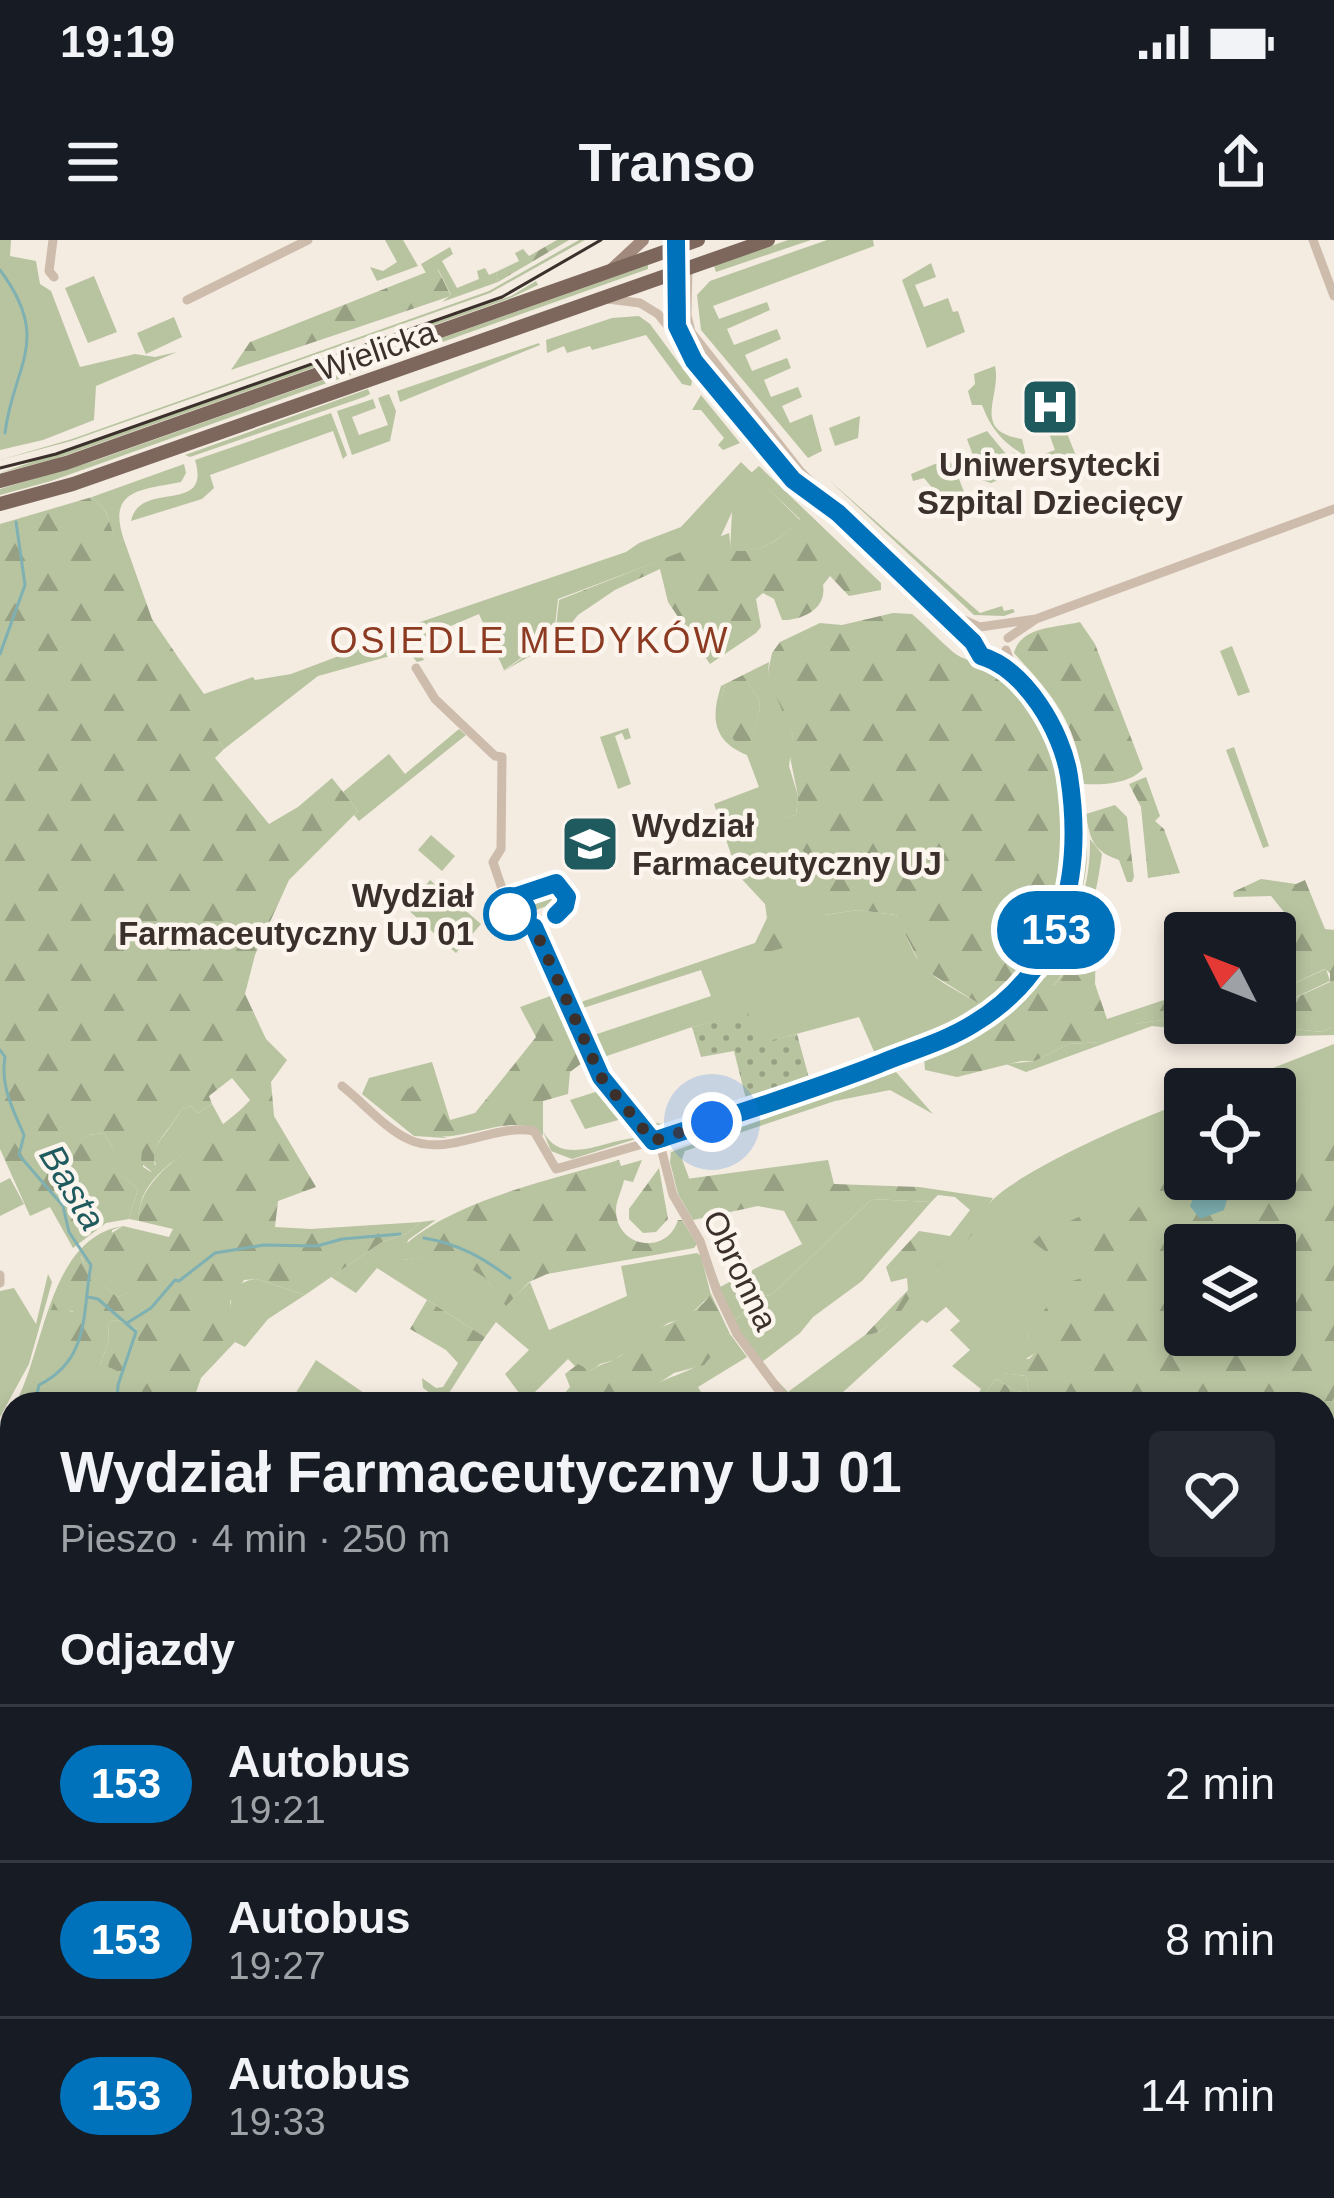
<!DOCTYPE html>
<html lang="pl">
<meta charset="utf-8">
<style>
body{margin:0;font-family:Arial,sans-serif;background:#242831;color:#f1f3f6;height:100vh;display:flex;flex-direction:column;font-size:45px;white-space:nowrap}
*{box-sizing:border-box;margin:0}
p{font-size:39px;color:#9ea1a6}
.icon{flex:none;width:66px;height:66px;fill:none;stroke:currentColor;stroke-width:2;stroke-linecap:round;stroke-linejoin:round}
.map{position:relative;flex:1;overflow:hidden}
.sheet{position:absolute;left:0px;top:1152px;width:1335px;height:807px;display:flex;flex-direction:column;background:#171b24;border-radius:36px 36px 0 0;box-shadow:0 6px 18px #0003}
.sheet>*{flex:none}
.badge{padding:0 24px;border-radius:39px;font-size:42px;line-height:78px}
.needle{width:78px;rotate:312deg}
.fabs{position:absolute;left:1164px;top:672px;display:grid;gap:24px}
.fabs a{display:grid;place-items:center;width:132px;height:132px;border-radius:12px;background:#171b24;box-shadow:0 6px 18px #0003;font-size:60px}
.you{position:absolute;width:60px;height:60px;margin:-30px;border:9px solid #fff;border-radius:50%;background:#1a73e8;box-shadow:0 0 0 18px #1a73e833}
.map>.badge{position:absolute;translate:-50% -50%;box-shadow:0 0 0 6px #fff}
h2{padding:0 60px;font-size:45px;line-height:108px}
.round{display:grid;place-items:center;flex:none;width:126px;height:126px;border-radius:12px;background:#242831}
.summary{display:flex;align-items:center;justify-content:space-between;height:204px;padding:0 60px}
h1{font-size:57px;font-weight:800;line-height:90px}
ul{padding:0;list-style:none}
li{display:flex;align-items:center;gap:36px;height:156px;padding:0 60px;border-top:3px solid #363941}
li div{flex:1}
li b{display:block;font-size:45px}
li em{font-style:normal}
li .badge{min-width:132px;font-weight:700;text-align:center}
.status{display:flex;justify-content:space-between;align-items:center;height:84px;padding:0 60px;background:#171b24;direction:ltr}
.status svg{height:33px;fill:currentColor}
header{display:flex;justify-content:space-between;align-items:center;height:156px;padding:0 60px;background:#171b24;font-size:54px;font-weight:800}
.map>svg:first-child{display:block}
.green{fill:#b8c4a0;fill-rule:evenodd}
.forest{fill:url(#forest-firs);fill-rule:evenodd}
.garden{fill:url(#garden-dots)}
.water{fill:#7fb0b2}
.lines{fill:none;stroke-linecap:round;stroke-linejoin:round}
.stream{stroke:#7fb0b2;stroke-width:3}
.street{stroke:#cdbbac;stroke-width:9}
.secondary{stroke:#a18a7d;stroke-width:12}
.primary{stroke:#7d675c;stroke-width:14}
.tram{stroke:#3b302b;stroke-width:3}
.line-casing{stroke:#fff;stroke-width:27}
.line{stroke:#0072bc;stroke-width:18}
.walk{stroke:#3b302b;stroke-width:12;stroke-dasharray:0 21.6}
.stop-dot{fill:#fff;stroke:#0072bc;stroke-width:6}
.labels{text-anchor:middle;stroke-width:9;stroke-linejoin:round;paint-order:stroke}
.street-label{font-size:33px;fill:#3b302b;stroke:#fbf5ee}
.poi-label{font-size:33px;font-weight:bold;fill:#3b302b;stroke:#fbf5ee}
.stop-label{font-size:33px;font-weight:bold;fill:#3b302b;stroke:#fbf5ee;text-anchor:end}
.neighbourhood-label{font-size:36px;letter-spacing:3px;fill:#8c3b22;stroke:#fbf5ee}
.water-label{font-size:36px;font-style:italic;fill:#1f5a5e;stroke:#fbf5ee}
</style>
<div class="status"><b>19:19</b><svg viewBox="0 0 49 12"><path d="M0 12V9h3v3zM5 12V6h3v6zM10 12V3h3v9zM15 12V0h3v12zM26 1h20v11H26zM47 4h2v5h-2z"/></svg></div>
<header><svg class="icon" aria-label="menu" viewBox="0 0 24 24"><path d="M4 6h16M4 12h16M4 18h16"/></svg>Transo<svg class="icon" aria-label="share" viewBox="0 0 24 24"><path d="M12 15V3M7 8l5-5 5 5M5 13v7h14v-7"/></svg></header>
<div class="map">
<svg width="1334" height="1958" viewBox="0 0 1334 1958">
<defs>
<pattern id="forest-firs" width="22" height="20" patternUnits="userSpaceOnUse" patternTransform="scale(3)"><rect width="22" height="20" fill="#b8c4a0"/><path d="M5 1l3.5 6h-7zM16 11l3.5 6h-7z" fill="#97a083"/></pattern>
<pattern id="garden-dots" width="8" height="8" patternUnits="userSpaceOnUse" patternTransform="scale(3)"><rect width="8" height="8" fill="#b8c4a0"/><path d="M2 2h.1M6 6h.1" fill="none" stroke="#97a083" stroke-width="1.8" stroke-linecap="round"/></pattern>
</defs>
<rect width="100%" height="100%" fill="#f4ebe1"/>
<path class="green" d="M0,0H11L10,16L36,21L40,44L51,51L80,127L135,114L155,117L177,112L96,146L94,180L43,200L0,210Z
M385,0H403L418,26L377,41L370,27L383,31L397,22Z
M579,0H585L490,53L71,201L0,220L72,199L489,51Z
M788,0H811L716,32L714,26Z
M827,0H873L874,6L713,66L719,79L767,62L770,70L727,89L734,105L777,89L781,99L745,115L752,131L787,118L791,128L764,140L771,157L798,147L802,157L782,166L790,183L812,174L822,211L808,218L701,90L697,55L710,41Z
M450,7L453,14L442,21L457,48L479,39L477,31L485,28L489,35L496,32L498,42L442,62L451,55L438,29L426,33L421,24Z
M931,23L936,37L915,45L924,67L948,58L953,72L958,71L965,92L927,108L902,40Z
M648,25V29L51,241L0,255V249L94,221Z
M94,36L117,92L88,103L65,48Z
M536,41L538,45L508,59L55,219L0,233L511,56Z
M639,76L650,84L692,141L691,146L682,144L646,95L592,110L590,106L567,113L564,106L547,113L546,100L612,78Z
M174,77L182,97L146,114L137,93Z
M539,103L540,105L400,162L397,151Z
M995,126C1002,156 970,191 1022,199L1026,216C1003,203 991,189 982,165H972L968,151L975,144L974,134Z
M368,149L370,154L364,157L190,217L185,215Z
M389,154L396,171L390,201L352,215L337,171L373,159L376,168L352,177L359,195L388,185L378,158Z
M701,155L740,203L723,210L718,205L724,198L701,170H692Z
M1057,158L1071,184L1065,188L1081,229L1062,235L1057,226L1034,237L1012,212L1028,220L1055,210L1046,185L1051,160Z
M331,173L347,215L343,219L333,191L210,235L214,248L202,259L131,281C140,239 212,276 195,220Z
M860,176L858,198L835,206L829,188Z
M987,191L1020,231L991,243L982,240L967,199Z
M947,219L954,226L972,273L957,279L942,254L938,255L924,238L913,241L911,234Z
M741,222L800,280C778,302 762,312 730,311L732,272L720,298L558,359L554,395L504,430L479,374L413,402L424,420L417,422L391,392L626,312L639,303L681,287Z
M184,224L186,233L181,242C143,250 106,248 124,300L116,303L106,272L92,257Z
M829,240L980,373L1002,366L1004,371L1013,369L1015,372L1004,376L974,375Z
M384,399L394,401L401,413L318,436L224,509L176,433L180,420L204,454L253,437L255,440L291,434Z
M1232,406L1250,452L1238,456L1220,411Z
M769,422L768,432L793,495L789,526L798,556L796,575L784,578L815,629L824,675L858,670L896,675C904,688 907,699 913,711C925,738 960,751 984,767L944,791L876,816L859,777L756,805L747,774L692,787L598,819L588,797L711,756L701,730L577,770L575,764L755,703L767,678L765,664L738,635L714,564L759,547L747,515C712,501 711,477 721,446L725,444C717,477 723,490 747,513L760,469L759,460L743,435Z
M628,488L631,498L625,500L622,493L615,496L631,544L618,549L600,497Z
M459,489L466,495L359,581L354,575L358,571L343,552L389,514L405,534Z
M1234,507L1269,606L1263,608L1226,510Z
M1083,581C1097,636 1071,692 1041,736L1039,733C1073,685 1080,638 1083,581Z
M431,595L455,616L442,631L418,610Z
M1090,599L1102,614C1095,663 1085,706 1054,745L1044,740C1071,697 1091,652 1090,599Z
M430,640L481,684L456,713L406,668Z
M545,648L559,652L556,668L550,672L547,666L530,672L527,679L514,672L516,660L520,657L522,663L543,655Z
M1326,729L1330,741L1275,767V752Z
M1170,779L1185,783H1268V786L1322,792L1334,786V795L1293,796L1287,800L1152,786L1026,832L1006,824L1035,821L1069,804L1100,802L1134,784Z
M1334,804V1372L1323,1380V1164L1035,1086L1027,1096L1037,1112L1003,1133L1026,1136L1029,1153L1016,1151L996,1139L977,1164H972L981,1149L952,1126L970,1110L950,1090L960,1081L946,1067L927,1083L922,1080L830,1164H794L770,1133L788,1152L865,1095C894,1095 906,1058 921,1039C933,1025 952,1016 964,1003C975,993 979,976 989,964C1013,933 1142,877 1185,862V939H1275V849H1220ZM1185,1005H1275V1095H1185Z
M432,822L450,880L415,889L448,898L414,896L362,854L369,838Z
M896,832L933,874L890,850L835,861L685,911L682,919L689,938L678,954L670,922L671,912Z
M602,850L626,878L585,889L570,860Z
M622,853C660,892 654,889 706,872L713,876L654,896Z
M212,864L224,886C192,911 136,934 139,981L129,979L138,949L78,902L88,895L104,893L113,908L143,907V927L151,932L156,924L152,917C155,903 174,884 182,869L191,866L198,873Z
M543,891C563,930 608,897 639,898L572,919L551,911Z
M10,938L24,964L0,976V943Z
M872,959L931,962L862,1041L813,1077L800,1093L762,1122C740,1094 716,1061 712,1025L734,1081L764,1056L771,1055Z
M436,980L408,1000L403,1020L447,1012L485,1038L506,1065L530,1042L549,1090L627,1056L621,1026L697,1013L701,1016L711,1055L686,1078L668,1083L614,1120L600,1124L591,1131L575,1126L568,1119L531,1156L536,1164H510L519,1153L505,1134L529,1110L496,1082L485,1097L377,1028L356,1053L331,1037L382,1002L408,993L421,982Z
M123,986L112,990L110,1033L129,1053L118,1057C102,1046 88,1034 81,1016L61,1068L73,1072L100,1125L108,1103L109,1082L117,1080L137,1089L140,1107L111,1115L117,1130L110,1163L76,1155L71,1164H15C45,1110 48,998 123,986Z
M48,1034L52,1042L29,1124L0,1177V1051L14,1048L36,1084Z
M256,1039L305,1055L268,1079L245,1107L235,1102C229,1078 223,1042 256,1039Z
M730,1094L747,1117L698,1147L708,1164H663L652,1147C668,1136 685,1134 700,1124C713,1116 719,1104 730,1094Z
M316,1120L380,1164H289Z
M12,1170V1264L0,1262V1240L8,1224L0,1220V1187Z
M3,1308L12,1315V1401L0,1404Z
M0,1417H12V1514L3,1524L4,1535L11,1544L12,1571L0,1560Z
M45,1947H104L129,1951L110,1958L100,1952L96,1958H19L24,1948L40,1956Z
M354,1947H431L445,1958H359Z
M846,1947H1241L1229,1958H775L774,1954Z"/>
<path class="forest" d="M557,0H569L498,42L496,32L519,21L515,13L523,9L529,16Z
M437,28L451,56L231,130L250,102Z
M759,226L881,343V350L849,356L830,336L823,345C827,368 804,380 782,380L774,359L763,353L756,359L761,387L756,393L710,424L668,362L660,329L615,350L578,375L557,401L502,432L555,396L559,360L729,293L731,311C762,312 779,302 800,279L751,233Z
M92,257L106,272L116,302L124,300L152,379L180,420L177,433L224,509L215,518L269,584L298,567L332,538L358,571L289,640L255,715L245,754L266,799L287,820L271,842L274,876L316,947L278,961L275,987L311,989L421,982L408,993L382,1002L305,1055L256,1039L244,1040L230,1062L235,1102L201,1138L192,1164L110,1163L116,1130L108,1127L111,1114L139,1107L137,1089L117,1080L109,1082L108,1103L100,1125L77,1118L59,1092L73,1071L51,1070L62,1038L80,1015C87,1032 102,1046 118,1057L128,1053C114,1038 98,1027 86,1009L123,986L169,997L173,989L139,981C135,929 220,896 250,860L232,838L209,856L212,864L198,873L191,866L182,869C171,889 147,906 156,928L152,932L141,923L142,907L125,915L113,908L104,893L88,895L79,902L138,949L129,979L106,983L73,1008L50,967L30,976L0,909V284Z
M893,373L912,374C926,386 939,400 953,412C963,421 981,422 993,430C1007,438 1021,455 1032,468C1052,493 1060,523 1064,554C1078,642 1056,710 984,767L922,728L896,675L858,670L824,675L813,667L806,647L815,629L782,578L796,575L798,556L789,512L793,495L772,447L768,432L772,413L780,402L820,383L842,385Z
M1080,382L1095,404L1143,529C1129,544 1103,545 1084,544C1075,481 1056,459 1014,413C1021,386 1056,388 1080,382Z
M743,435L759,460L760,469L747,515C722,486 716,482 725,444Z
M1146,537L1160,576L1155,581L1164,589L1180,633L1148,638L1141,567L1129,544Z
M1115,565L1127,577L1134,637L1132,642H1127L1119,620C1093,611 1090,600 1086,574Z
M1261,639L1296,644L1305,640L1325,689L1334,690V786L1322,792L1267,786L1275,783V767L1330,742V733L1325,729L1275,752V710L1284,672L1271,656L1234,657L1233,652Z
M812,684L824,698L759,714L755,703L772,685Z
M1096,695L1095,744L1107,779L1185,753V781L1170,779L1134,784L1126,793L1100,802L1069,804L1035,821H1021L957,837L925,830L924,817L994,779L1039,733L1054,745L1067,729L1082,696Z
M556,754L586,820L570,832L568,854L543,861V896C505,857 424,941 392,859L413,846L437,855L450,880L475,873L536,797L520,767Z
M1288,876L1295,886L1285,906H1295L1334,885V1157L1323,1181V1164H977L996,1139L1016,1151L1029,1153L1026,1136L1001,1133L1012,1118L1029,1119L1036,1112L1027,1096L1062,1044L1082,1038L1101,1019L1094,1013L1060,1022L1033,1002L1040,995L1100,967L1125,986L1165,930L1185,919V939H1201L1190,965L1224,970L1233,939H1275V877ZM1185,1005H1275V1095H1185Z
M619,920L621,926L642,920L633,942L624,940C622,950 616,961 616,970C616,1008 667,1016 678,980H682L697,1004L694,1008L547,1034L529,1042L506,1066L485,1038L447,1013L403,1020L396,1014C441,963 553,939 619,920Z
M828,920L834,944L919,947L993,958C984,971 978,987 968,1000C957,1014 937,1023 924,1037C907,1056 896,1094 865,1095L908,1050L907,1038L891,1042L886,1027L919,991L950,996L970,970L955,957L938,955L931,962L872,959L771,1055L764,1056L734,1081L720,1047L802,1004L784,971L758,966L693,980L678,954L686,939Z
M659,928L668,979L656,992L643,993L629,979V969Z
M711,1054L730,1094L704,1125L674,1133L653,1147L663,1164H555L570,1147L565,1134L578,1124L591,1131C600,1123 607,1124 617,1118C625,1114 631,1105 639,1100C664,1082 693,1080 711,1054Z
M427,1060L485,1097L442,1164H428L434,1156L423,1148L422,1138L436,1148L443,1147L458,1123L446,1110L410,1089Z
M1323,1692L1332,1700L1326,1719L1334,1724V1813L1327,1822L1323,1819Z
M195,1947H354L359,1958H201Z
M1241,1947H1307L1315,1955L1311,1958H1229Z"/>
<path class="garden" d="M748,773L756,804L797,794L809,838L746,859L734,811L701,817L692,787Z"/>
<path class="water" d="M1201,939H1233L1224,970L1200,979L1190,966Z"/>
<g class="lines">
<path class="stream" d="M0,30C53,101 13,125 5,193
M0,414L25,345L16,282
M0,810L5,817C0,845 13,870 24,895L19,915L63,966L69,992L91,1025C82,1071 91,1119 39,1145L35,1164
M424,998C459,1004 482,1017 510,1038
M88,1057L98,1059L136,1092L118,1145L117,1164
M127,1083L151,1068L175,1040L179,1041L215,1013L264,1005L317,1006L342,999L400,994
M1,1261L5,1234L12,1222
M0,1325L6,1311"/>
<path class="street" d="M53,0L49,31L54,37
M1313,0L1334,56
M688,28L687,75L691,92L801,232L973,402L976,412L993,419L1017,441
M677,32V86L682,101
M608,59L640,63L658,74L793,240L829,267
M187,60L308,0
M946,372L980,387L1036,379
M1008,398L1036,379L1334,269
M416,428L435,459L495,516L502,517L501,609L493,622L512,678L534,687L601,837L662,912L673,955L700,1001L717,1052L737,1094L789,1164
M342,846C364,863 385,889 410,900C449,917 494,883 534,891L556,929C664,898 773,867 878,825C914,810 954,799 986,775C1041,735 1080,663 1076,594C1074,556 1069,511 1049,479C1035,454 1014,438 1006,410
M0,1035V1043
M0,1305L12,1301
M0,1823L12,1827
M446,1947L454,1958"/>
<path class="secondary" d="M613,28L643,0
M1323,1546L1334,1536
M577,1958L600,1947"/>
<path class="primary" d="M0,241L66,223L698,0
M0,264L73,244L768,0"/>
<path class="tram" d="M0,228L56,214L502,57L601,0"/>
</g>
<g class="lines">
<g class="line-casing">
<path id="line" d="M556,675L565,666L567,657L556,643L505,660L515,681L534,687L601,837L653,901C729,876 805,853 879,824C910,811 944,802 973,784C1064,730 1084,634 1069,536C1062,491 1025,429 981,416L973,402L838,273L793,240L694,121L677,86L676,0"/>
</g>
<use href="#line" class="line"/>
<path class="walk" d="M510,674L515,681L534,687L601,837L653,901L712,882"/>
</g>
<defs>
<g id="hospital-square" transform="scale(3)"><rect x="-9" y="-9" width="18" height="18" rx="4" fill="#1f5a5e" stroke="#fbf5ee"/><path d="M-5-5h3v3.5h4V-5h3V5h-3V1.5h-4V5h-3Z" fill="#fff"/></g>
<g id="university-square" transform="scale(3)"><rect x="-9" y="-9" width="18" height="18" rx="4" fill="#1f5a5e" stroke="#fbf5ee"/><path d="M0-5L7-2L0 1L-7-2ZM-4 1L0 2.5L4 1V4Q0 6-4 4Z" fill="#fff"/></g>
</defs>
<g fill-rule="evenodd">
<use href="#hospital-square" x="1050" y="167"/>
<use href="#university-square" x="590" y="604"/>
</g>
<circle class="stop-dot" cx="510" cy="674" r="24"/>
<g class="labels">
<g class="street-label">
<text transform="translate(376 110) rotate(-19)" y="12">Wielicka</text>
<text transform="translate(741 1030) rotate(64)" y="12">Obronna</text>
</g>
<g class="poi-label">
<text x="1050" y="236">Uniwersytecki<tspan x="1050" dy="38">Szpital Dziecięcy</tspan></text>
<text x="632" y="597" text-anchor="start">Wydział<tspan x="632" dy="38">Farmaceutyczny UJ</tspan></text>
</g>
<g class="stop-label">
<text x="474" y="667">Wydział<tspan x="474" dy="38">Farmaceutyczny UJ 01</tspan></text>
</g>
<g class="neighbourhood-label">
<text x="530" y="413">OSIEDLE MEDYKÓW</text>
</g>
<g class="water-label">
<text transform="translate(73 947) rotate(59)" y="13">Basta</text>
</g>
</g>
</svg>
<div class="fabs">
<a><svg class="needle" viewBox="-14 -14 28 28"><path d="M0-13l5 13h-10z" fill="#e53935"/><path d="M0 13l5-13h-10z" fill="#9ea1a6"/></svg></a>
<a><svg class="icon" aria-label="locate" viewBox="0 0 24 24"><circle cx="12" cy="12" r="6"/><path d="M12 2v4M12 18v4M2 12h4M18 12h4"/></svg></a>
<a><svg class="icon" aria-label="layers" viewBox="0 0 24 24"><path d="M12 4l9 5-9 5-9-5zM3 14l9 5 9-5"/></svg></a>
</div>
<div class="you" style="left:712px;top:882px"></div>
<b class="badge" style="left:1056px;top:690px;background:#0072bc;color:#fff">153</b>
<section class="sheet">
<div class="summary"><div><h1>Wydział Farmaceutyczny UJ 01</h1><p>Pieszo · 4 min · 250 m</p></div><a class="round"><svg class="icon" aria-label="heart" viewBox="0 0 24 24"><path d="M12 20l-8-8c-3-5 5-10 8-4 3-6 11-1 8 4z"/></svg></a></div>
<h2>Odjazdy</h2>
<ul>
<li><span class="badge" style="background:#0072bc;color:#fff">153</span><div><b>Autobus</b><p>19:21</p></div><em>2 min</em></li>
<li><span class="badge" style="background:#0072bc;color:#fff">153</span><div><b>Autobus</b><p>19:27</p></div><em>8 min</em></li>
<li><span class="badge" style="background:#0072bc;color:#fff">153</span><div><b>Autobus</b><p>19:33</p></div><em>14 min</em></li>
</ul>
</section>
</div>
